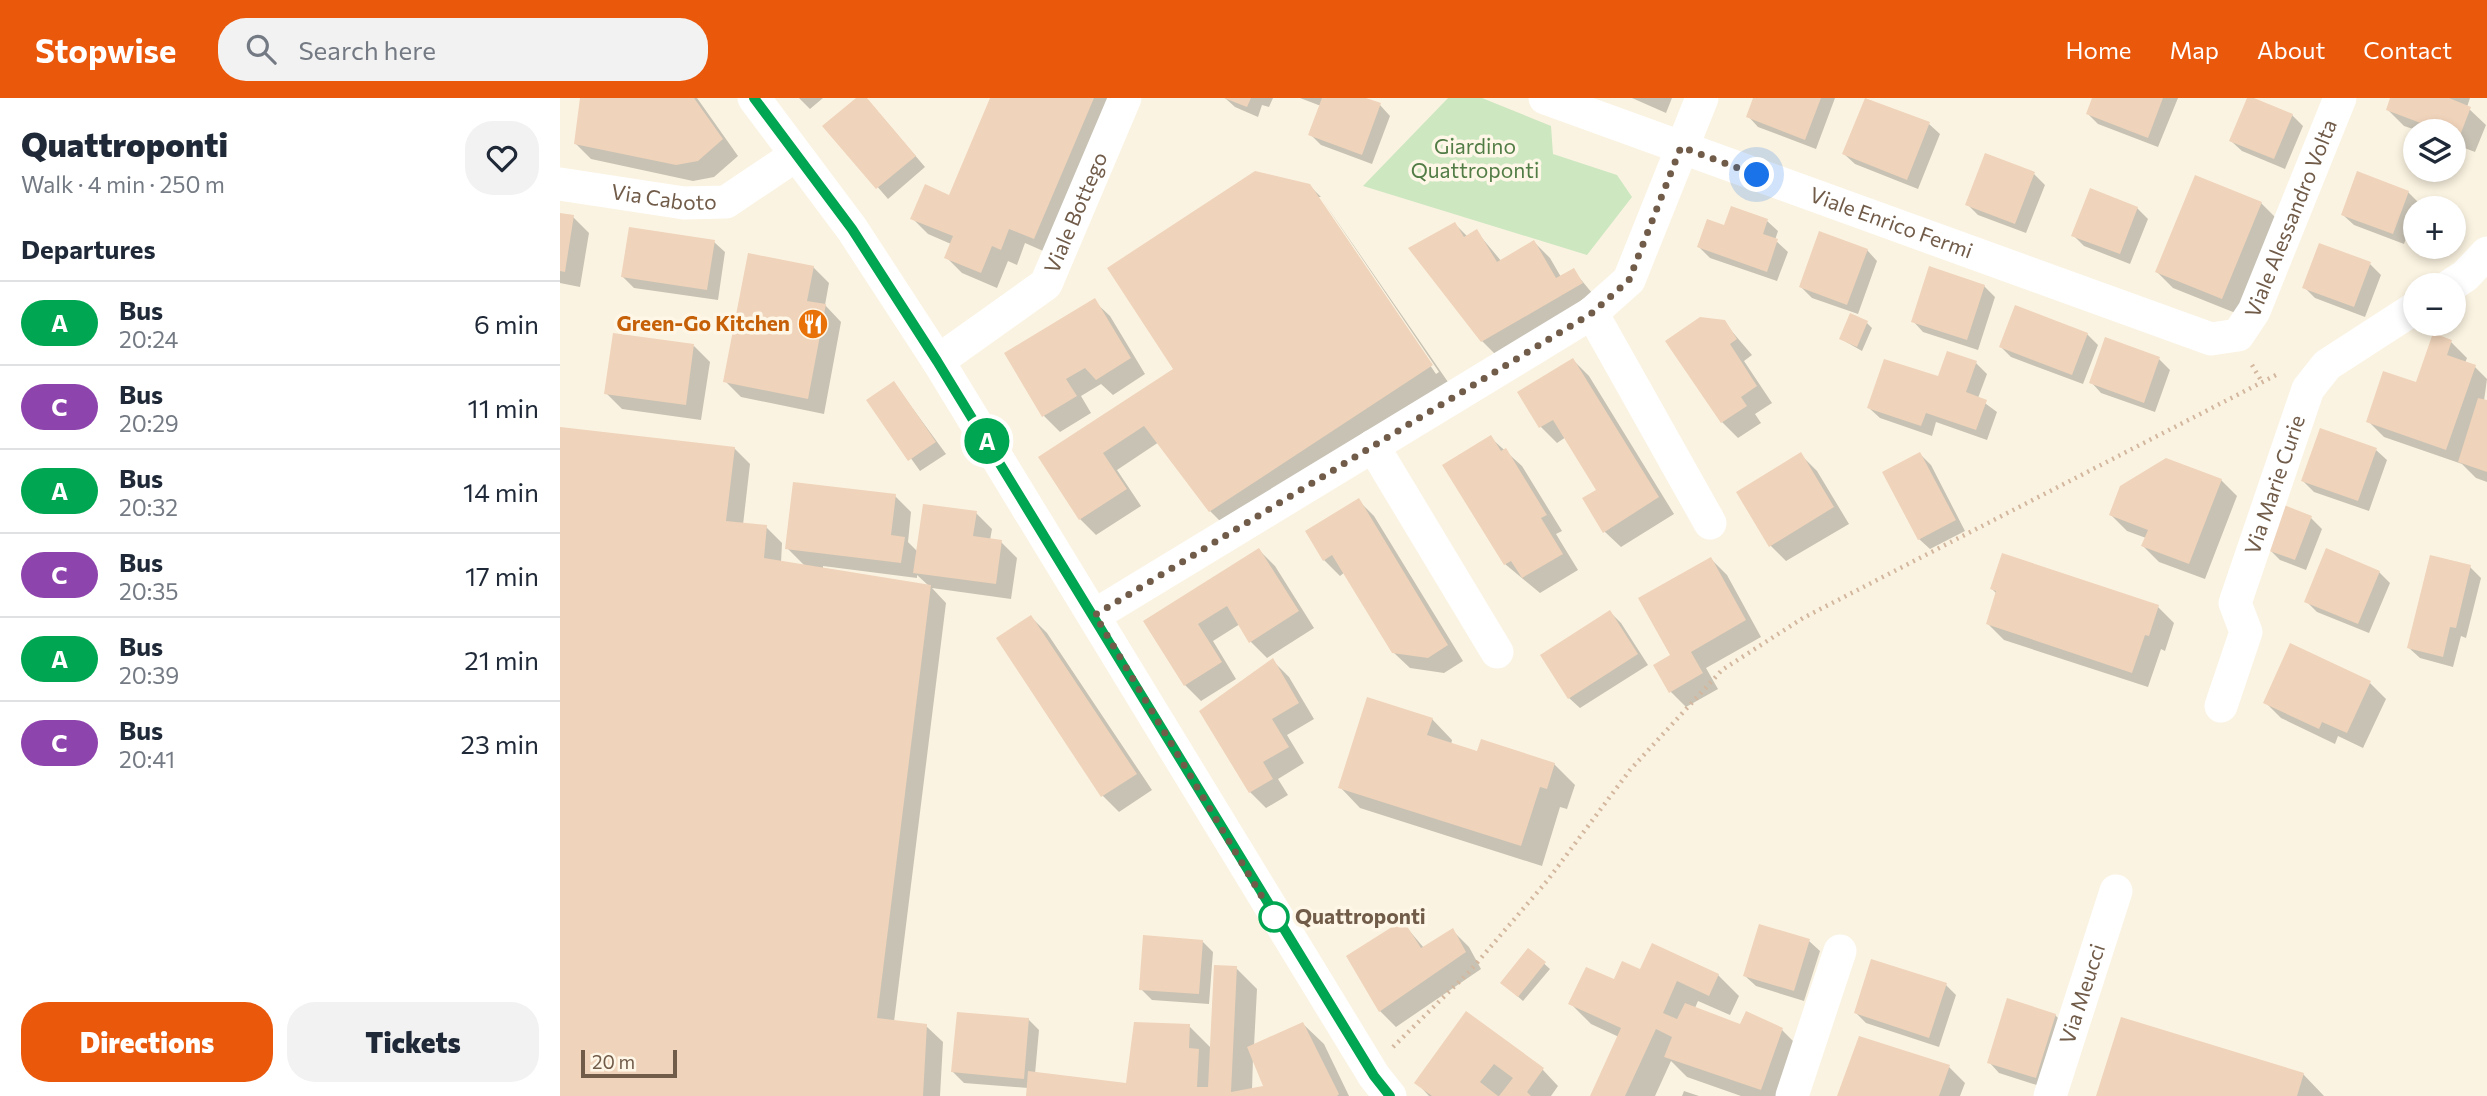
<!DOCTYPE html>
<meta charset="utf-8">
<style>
body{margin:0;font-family:Commissioner,sans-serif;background:#f2f2f3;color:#1f2937;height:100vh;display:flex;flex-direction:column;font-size:26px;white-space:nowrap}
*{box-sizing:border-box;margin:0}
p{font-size:23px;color:#747a83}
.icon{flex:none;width:38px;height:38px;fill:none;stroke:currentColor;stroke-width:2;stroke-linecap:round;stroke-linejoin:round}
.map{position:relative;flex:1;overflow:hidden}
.drawer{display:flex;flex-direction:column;background:#fff;width:560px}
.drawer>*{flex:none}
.badge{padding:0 14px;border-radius:23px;font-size:24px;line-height:46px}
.controls{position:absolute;left:1843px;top:21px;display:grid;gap:14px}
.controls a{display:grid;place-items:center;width:63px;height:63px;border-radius:50%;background:#fff;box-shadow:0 4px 10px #0003;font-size:35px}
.scale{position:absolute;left:21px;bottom:18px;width:96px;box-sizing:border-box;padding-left:7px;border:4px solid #715b49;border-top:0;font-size:19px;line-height:24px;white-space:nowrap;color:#715b49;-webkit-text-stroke:5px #fef7e7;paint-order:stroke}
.you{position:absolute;width:35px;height:35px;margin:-18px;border:5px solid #fff;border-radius:50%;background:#1a73e8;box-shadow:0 0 0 10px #1a73e833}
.map>.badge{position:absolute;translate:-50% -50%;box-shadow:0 0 0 4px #fff}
h2{padding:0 21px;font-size:26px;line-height:63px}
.round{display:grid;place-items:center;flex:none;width:74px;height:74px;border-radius:28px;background:#f2f2f3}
.summary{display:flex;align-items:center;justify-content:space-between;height:119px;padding:0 21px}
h1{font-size:33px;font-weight:800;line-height:52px}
.action{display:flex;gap:14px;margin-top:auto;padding:14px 21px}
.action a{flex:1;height:80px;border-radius:28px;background:#ea580c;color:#fff;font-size:28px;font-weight:800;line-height:80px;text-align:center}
.action a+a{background:#f2f2f3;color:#1f2937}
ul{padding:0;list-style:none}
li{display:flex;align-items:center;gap:21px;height:84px;padding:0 21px;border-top:2px solid #e0e1e3}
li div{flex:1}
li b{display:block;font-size:26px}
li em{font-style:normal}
li .badge{min-width:77px;font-weight:700;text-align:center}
header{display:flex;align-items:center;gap:42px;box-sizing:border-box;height:98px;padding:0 35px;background:#ea580c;color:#fff}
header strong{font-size:33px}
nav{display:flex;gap:38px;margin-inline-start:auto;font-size:24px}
.search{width:490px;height:63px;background:#f2f2f3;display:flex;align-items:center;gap:18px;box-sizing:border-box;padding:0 24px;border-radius:28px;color:#747a83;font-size:26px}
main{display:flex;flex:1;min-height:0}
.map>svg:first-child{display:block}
.green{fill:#cde7c1}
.shadow{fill:#0003;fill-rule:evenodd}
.building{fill:#efd3ba}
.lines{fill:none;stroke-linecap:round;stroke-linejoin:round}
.path{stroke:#d3b79e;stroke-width:4.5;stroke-dasharray:2 5;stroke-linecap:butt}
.minor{stroke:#fff;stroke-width:33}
.line-casing{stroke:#fff;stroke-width:16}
.line{stroke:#00a651;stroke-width:10}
.walk{stroke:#715b49;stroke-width:7;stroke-dasharray:0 12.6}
.stop-dot{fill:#fff;stroke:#00a651;stroke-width:3.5}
.labels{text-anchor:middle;stroke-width:7;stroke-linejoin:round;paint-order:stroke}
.park-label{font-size:21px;fill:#517c45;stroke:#fef7e7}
.street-label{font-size:21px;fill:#715b49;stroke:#fef7e7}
.food-label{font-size:21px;font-weight:bold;fill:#c56008;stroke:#fef7e7;text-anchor:end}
.stop-label{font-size:21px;font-weight:bold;fill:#715b49;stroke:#fef7e7;text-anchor:start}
</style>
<header>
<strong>Stopwise</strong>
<div class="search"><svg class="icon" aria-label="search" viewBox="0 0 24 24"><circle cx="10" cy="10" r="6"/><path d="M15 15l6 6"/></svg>Search here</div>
<nav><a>Home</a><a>Map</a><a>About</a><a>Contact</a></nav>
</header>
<main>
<section class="drawer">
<div class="summary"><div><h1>Quattroponti</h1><p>Walk · 4 min · 250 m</p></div><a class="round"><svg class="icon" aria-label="heart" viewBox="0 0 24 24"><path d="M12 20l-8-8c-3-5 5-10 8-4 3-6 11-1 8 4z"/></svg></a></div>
<h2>Departures</h2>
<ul>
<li><span class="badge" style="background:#00a651;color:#fff">A</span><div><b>Bus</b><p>20:24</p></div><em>6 min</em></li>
<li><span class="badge" style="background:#8e44ad;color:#fff">C</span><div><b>Bus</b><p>20:29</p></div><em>11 min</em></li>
<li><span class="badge" style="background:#00a651;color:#fff">A</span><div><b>Bus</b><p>20:32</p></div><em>14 min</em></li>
<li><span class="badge" style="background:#8e44ad;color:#fff">C</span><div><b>Bus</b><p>20:35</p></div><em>17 min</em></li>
<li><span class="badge" style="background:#00a651;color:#fff">A</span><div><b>Bus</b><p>20:39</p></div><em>21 min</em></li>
<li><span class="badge" style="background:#8e44ad;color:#fff">C</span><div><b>Bus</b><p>20:41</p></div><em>23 min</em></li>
</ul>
<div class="action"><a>Directions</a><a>Tickets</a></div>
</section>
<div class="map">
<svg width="1927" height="998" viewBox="0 0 1927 998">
<rect width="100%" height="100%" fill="#fbf3e1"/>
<path class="green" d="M888,0H922L991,28L993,56L1057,77L1072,99L1027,157L803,88Z"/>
<path class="shadow" d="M21,0H137L178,58L154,79L133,83L31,61L15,45Z
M239,0H263L250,11Z
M298,0H305L313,8L365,69L328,101L265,28Z
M431,0H556L490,156L465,145L457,167L448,163L437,190L402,175L386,159L391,146L368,136L352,120L390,99Z
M665,0H713L709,9L702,7L698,19L675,9Z
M740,0H801L820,7L830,18L812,66L761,47L750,36L761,8Z
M1072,0H1112L1106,15Z
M1195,0H1275L1256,51L1198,29L1188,18Z
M1534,0H1618L1598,49L1538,26L1528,16Z
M1690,0L1732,17L1743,28L1725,71L1682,53L1671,43Z
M1832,0H1910L1907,9L1926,27L1915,54L1894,46V33H1859L1844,28L1828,12Z
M1369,26L1380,36L1358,91L1295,66L1284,56Z
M1474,76L1485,87L1466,135L1418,117L1407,106Z
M749,87L761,99H757L876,276L879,274L761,100L888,284L666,429L650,413L599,344L557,372L581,408L536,437L520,421L480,360L615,271Z
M1848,94L1859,105L1844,146L1794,127L1783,117Z
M1701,105L1717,121L1678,216L1613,190L1597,174Z
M1577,110L1588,121L1570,166L1524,148L1513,137Z
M0,117L13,119L29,135L20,189L0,185Z
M1207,123L1218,133L1215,142L1228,154L1217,183L1150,160L1139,149L1165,130Z
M895,126L908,139L917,134L942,164L974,144L990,160L1001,179L1013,172L1037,201L938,259L922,243Z
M154,144L165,154L158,202L74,190L63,179Z
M1307,152L1317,163L1298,216L1252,200L1241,189Z
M1810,166L1821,177L1805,219L1755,200L1744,189Z
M253,169L269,185L265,207L281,224L264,316L181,299L165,283Z
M1424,188L1435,199L1418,252L1363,234L1353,223Z
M534,203L550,218L585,276L553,297L541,286L521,298L531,315L500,334L484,318L446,256Z
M1164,224L1192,257L1184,263L1212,305L1195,316L1201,325L1178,340L1162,324L1108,243Z
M1307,225L1312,230L1302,253L1281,241Z
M1527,236L1538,247L1523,286L1451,259L1441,249Z
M1546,242L1599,261L1610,272L1595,314L1541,295L1531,284Z
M1891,244L1907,260L1905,265L1915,269L1927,281L1924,303L1927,304V384L1916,380L1902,366L1824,339L1808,323L1857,287Z
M134,248L150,264L141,322L62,311L46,295Z
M1013,262L1029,278L1114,416L1061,449L1045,434L1038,393L1006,339L997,345L981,329L960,295Z
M1416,265L1427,276L1418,300L1437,314L1427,342L1376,324L1372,338L1320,320L1309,310Z
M334,285L386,356L360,373L309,302Z
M0,331L174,350L190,366L183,427L206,429L222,445L221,465L246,469L227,450L335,398L351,414L348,444L358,454L416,415L432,431L430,442L441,444L457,460L451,501L372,490L386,505L334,924L366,928L383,944L380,998H0ZM263,468L357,480V477L369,488L263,472Z
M931,340L962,368L1002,433L996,436L1018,472L980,495L945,466Z
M1816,352L1827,362L1809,413L1754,394L1743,383Z
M1360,356L1371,367L1405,433L1370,451L1359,441Z
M1241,357L1257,373L1289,426L1226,463L1210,447Z
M1661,382L1677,398L1645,481L1599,464L1583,448L1586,440L1567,433L1551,417Z
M798,402L814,418L903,563L884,575L850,570L833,554L785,474L780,478L764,462Z
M1751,420L1762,431L1746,472L1720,462L1709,451Z
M699,452L715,468L754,530L707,560L691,544L680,526L653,543L676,581L641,603L625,587L585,523Z
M1151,461L1167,477L1201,539L1146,570L1158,591L1126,609L1110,593Z
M1910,469L1921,480L1906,540L1901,538L1893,569L1860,560L1849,550Z
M1819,474L1830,485L1809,535L1757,514L1746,503Z
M1432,491L1598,509L1614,525L1605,553L1601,551L1588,589L1444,542L1428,526L1437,496Z
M1050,514L1061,525L1088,567L1020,610L1009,600Z
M471,519L487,535L592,692L559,714L543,698L438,541Z
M1731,548L1810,585L1826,601L1803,650L1778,638L1775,646L1721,620L1705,604Z
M713,563L729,579L754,621L727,637L744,665L718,681L728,697L706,710L690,694Z
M872,621L892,642L891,647L918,656L994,666L1015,687L1007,711L1000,709L982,768L800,710L780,689Z
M842,824L864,850L893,833L909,849L921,871L836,929L820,913L788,858Z
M642,843L653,854L649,906L592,902L581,891Z
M1249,843L1260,853L1244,903L1196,888L1185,878Z
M969,852L990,871L963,903L947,889Z
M676,870L697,891L694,948L743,926L764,946L789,998H467L468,990L404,985L393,974L468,921L479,932L475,976L567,987L629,928L651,950ZM693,960L706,989L692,992Z
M1081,873L1158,877L1179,898L1170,917L1138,903L1135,910L1181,928L1222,932L1242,952L1226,998H1181L1127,979L1111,963L1095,998H1032L1059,939L1031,926L1010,905Z
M1386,887L1396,897L1379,949L1306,925L1296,915Z
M906,916L983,972L998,988L991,998H869L856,984Z
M1495,917L1506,928L1486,990L1439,975L1429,964Z
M1389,969L1405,985L1400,998H1279Z
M1743,976L1764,998H1538Z
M1124,993L1139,998H1122Z"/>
<path class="building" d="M20,0H134L163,41L138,63L116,67L14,46Z
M296,0H307L356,58L316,91L262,28Z
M430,0H534L474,141L449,131L441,152L432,148L421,175L384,160L393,138L350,121L365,86L389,97Z
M664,0H691L687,9Z
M762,0H806L821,5L802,57L748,37Z
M1193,0H1261L1245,42L1186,19Z
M1305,0L1370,24L1347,82L1282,56Z
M1532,0H1603L1588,40L1526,16Z
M1687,0H1694L1733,16L1714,61L1669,43Z
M1830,0H1889L1911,9L1899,40L1894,37V33H1882L1826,12Z
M1425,55L1475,74L1455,126L1405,107Z
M695,73L750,86L873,267L649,414L584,328L543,355L567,391L519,422L478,359L613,271L547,170Z
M1797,73L1849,93L1833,136L1781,117Z
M1635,77L1702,104L1662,201L1595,174Z
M1530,90L1578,109L1560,156L1511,138Z
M1171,108L1208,121L1203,136L1218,141L1207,174L1137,149L1147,121L1164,127Z
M0,115L14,117L5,174L0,173Z
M895,124L904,139L917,131L937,164L974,142L996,180L1014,170L1023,185L921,244L848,150Z
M69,129L155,142L147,192L61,179Z
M1259,133L1308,151L1287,207L1239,189Z
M1759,145L1811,164L1794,209L1742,190Z
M188,155L254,168L247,203L266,206L248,301L163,284Z
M1369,168L1425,187L1407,242L1351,224Z
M535,200L571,260L536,282L525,270L506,281L517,298L482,319L444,255Z
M1455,207L1528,235L1512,277L1439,249Z
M1290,215L1308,223L1297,249L1279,241Z
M1140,219L1165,222L1177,241L1170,246L1197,288L1181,299L1187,308L1161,325L1105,243Z
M53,235L134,246L126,307L44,296Z
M1873,235L1892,242L1887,257L1916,267L1886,352L1806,324L1823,273L1856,284Z
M1545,239L1600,259L1584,305L1529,285Z
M1387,253L1417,263L1406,294L1427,302L1416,332L1366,315L1361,328L1307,310L1324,261L1378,278Z
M1013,260L1099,399L1043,435L1022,400L1036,392L993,322L979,330L957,294Z
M334,283L376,344L348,363L306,302Z
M1918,300L1927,302V374L1898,364Z
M0,329L175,349L166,423L207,427L204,460L371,487L317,920L367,926L363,998H0Z
M1760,330L1817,350L1798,403L1741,383Z
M931,337L941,353L946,350L987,417L981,420L1003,456L962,480L951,463L944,467L882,367Z
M1241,354L1274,409L1209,449L1176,394Z
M1360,354L1396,422L1358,442L1322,374Z
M1606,360L1662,381L1629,466L1581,448L1588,432L1549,417L1560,388Z
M233,384L336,396L331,437L345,439L341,465L225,451Z
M799,400L888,547L868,560L832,555L772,457L763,463L745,433Z
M363,406L417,413L413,438L442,442L436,486L353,475Z
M1724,407L1752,418L1735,462L1707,452Z
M699,450L739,513L689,545L667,508L638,526L662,564L624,588L583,523Z
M1766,450L1820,473L1798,526L1744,504Z
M1442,455L1599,507L1589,538L1585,537L1572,575L1426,526L1436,493L1430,491Z
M1870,457L1911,467L1896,530L1890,529L1883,559L1847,550Z
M1151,459L1186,522L1131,554L1143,575L1109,595L1093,567L1110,557L1078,500Z
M1050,512L1078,556L1008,601L980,557Z
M471,517L577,676L541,699L436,540Z
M1730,545L1811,583L1787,635L1762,624L1759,631L1703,605Z
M713,560L739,605L712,621L729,649L703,664L713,681L689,695L639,613Z
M807,599L873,620L867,637L917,653L921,641L995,665L987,691L980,689L961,748L778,690Z
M843,822L861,850L893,830L906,854L819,914L786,858Z
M1199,826L1250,841L1234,893L1183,878Z
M583,837L643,842L639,896L579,892Z
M1092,845L1159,876L1149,898L1117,883L1103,915L1117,921L1125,905L1180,926L1186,913L1223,930L1201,992L1104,959L1112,939L1096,931L1065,998H1030L1061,930L1008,906L1026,869L1054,881L1062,863L1080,871Z
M968,850L986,864L958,899L940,885Z
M1311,861L1387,885L1369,940L1294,915Z
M654,867L677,868L671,994L703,988L687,949L743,924L779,996L777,998H466L468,973L566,985L574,924L630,926L629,950L639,951L637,989H648Z
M1447,900L1496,916L1476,980L1427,965Z
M906,913L984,970L967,994L971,998H939L953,980L934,966L920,984L938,998H872L854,985Z
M397,914L469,920L464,981L391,974Z
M1561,919L1744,975L1737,998H1536Z
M1299,938L1390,967L1379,998H1277Z"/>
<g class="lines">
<path class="path" d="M1692,267L1702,284
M833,949L909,874L987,783L1070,672L1162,572L1243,520L1718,276"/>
<g class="minor">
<path d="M194,0L292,131L378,263L814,978L830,998"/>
<path id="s1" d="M985,0L1651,241L1678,237L1694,213L1780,0"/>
<path id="s2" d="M0,86L124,105L166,104L236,57"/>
<path d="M1891,187L1905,178L1927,155"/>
<path d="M1032,215L1150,425"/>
<path id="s3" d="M378,263L486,186L565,0"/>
<path d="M813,348L937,554"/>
<path d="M535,517L1032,215L1069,182L1142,0"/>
<path id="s4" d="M1661,608L1686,534L1675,505L1748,291L1767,267L1855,210"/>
<path d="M1232,998L1280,853"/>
<path id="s5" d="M1490,998L1556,793"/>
</g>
</g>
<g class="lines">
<g class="line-casing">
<path id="line" d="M194,0L292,131L377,263L814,978L830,998"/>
</g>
<use href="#line" class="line"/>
<path class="walk" d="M714,819L535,517L1032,215L1069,182L1121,49L1197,77"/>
</g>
<defs>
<g id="restaurant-disc" transform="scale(1.575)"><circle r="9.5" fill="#e8710a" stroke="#fef7e7"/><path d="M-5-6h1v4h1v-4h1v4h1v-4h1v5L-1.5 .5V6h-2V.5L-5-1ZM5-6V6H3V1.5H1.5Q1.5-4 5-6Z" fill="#fff"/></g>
</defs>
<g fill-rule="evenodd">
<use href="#restaurant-disc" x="253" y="226"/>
</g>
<circle class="stop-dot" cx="714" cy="819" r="14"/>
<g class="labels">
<g class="park-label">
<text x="915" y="56">Giardino<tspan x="915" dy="24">Quattroponti</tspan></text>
</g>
<g class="street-label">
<text dy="7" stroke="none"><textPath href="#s2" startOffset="105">Via Caboto</textPath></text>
<text dy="7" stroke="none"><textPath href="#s3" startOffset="210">Viale Bottego</textPath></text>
<text dy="7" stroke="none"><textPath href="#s1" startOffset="864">Viale Alessandro Volta</textPath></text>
<text dy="7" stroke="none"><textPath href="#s1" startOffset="368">Viale Enrico Fermi</textPath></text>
<text dy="7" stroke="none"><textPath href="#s4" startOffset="234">Via Marie Curie</textPath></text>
<text dy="7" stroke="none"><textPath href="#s5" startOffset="107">Via Meucci</textPath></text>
</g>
<g class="food-label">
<text x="230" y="233">Green-Go Kitchen</text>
</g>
<g class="stop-label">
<text x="735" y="826">Quattroponti</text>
</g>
</g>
</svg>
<div class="controls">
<a><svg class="icon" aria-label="layers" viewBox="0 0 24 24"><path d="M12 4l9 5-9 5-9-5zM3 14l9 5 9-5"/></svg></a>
<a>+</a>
<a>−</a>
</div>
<div class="scale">20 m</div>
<div class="you" style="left:1197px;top:77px"></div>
<b class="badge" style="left:427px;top:343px;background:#00a651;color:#fff">A</b>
</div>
</main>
